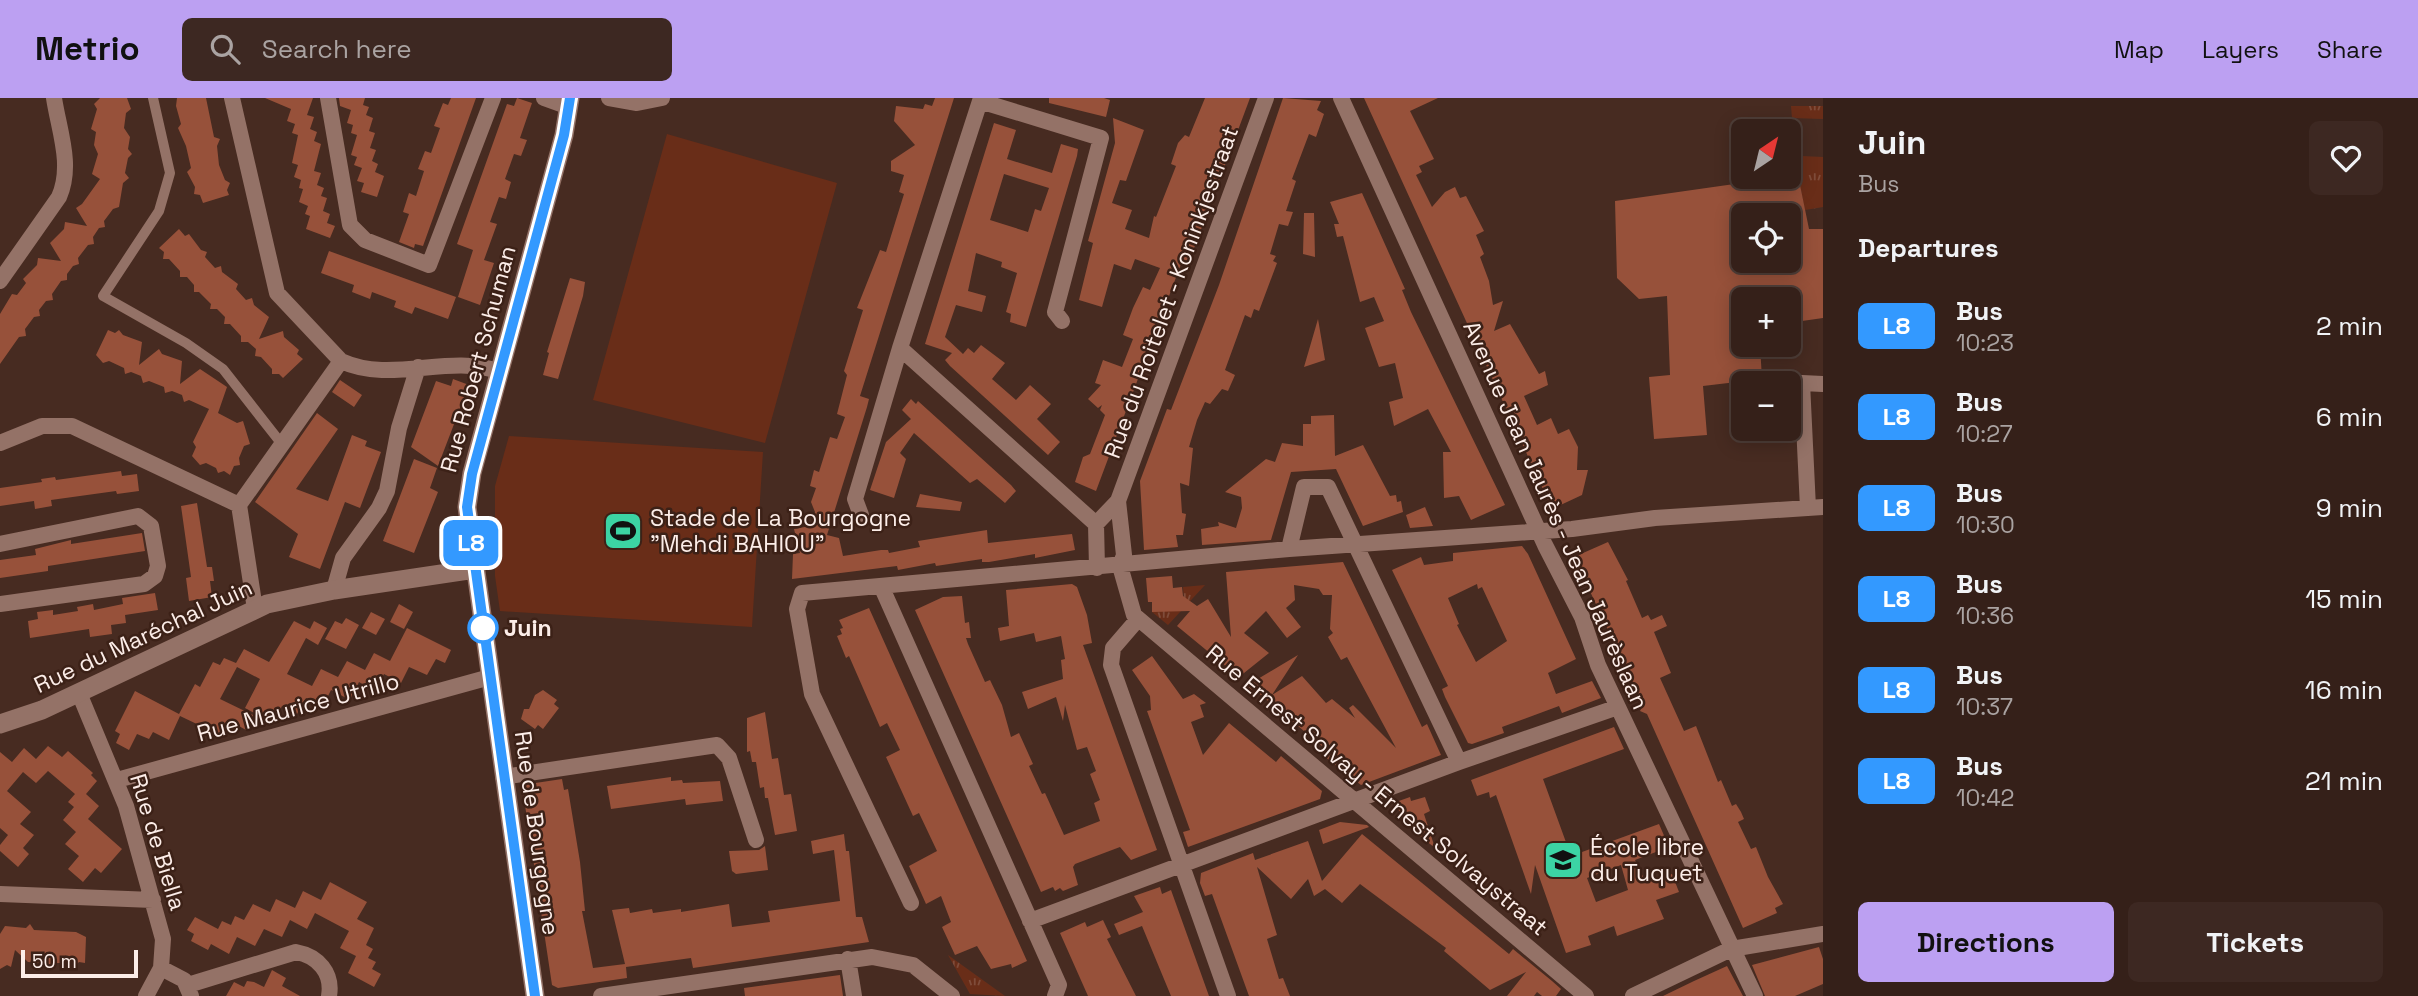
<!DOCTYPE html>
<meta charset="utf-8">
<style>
body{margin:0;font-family:"Space Grotesk",sans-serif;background:#3d2822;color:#f1f3f6;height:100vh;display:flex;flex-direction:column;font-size:26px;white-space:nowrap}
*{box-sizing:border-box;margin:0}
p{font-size:23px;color:#aaa3a2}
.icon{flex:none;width:38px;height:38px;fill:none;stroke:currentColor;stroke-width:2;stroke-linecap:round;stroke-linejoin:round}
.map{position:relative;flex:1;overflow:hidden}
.drawer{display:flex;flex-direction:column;background:#352019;width:595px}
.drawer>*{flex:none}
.badge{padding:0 14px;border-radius:10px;font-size:24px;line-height:46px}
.needle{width:46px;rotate:35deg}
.tools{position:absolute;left:1731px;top:21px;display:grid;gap:14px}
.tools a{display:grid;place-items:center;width:70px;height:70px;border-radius:10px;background:#352019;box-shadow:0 4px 18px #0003,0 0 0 2px #4f3e38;font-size:35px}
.scale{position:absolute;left:21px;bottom:18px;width:117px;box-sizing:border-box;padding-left:7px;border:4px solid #fcede8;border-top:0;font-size:19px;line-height:24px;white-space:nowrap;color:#fcede8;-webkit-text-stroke:5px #3c2117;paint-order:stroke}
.map>.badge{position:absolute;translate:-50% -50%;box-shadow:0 0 0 4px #fff}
h2{padding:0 35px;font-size:26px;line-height:63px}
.round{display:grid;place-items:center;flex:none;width:74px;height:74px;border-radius:10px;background:#3d2822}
.overview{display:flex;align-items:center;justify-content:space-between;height:119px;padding:0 35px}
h1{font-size:33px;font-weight:800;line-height:52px}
.cta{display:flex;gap:14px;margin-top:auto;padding:14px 35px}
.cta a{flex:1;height:80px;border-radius:10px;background:#bca0f2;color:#111;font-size:28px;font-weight:800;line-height:80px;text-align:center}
.cta a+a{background:#3d2822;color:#f1f3f6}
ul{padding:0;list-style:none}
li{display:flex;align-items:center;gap:21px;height:91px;padding:0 35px}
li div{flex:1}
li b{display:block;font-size:26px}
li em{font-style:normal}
li .badge{min-width:77px;font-weight:700;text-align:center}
header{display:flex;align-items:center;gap:42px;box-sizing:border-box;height:98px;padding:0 35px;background:#bca0f2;color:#111}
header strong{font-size:33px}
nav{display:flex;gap:38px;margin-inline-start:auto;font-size:24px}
.search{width:490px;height:63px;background:#3d2822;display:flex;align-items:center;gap:18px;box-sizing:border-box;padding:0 24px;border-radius:10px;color:#aaa3a2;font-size:26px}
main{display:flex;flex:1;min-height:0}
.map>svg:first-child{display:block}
.grass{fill:url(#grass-tufts)}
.pitch{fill:#692d18}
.building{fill:#97513a;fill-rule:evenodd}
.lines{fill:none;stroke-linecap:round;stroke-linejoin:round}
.pedestrian{stroke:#947267;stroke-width:10}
.minor{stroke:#947267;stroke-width:16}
.tertiary{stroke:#947267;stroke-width:19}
.line-casing{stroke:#fff;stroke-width:16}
.line{stroke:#39f;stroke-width:10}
.stop-dot{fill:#fff;stroke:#39f;stroke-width:3.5}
.labels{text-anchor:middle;stroke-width:5;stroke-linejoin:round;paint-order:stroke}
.street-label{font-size:23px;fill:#fcede8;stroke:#3c2117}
.poi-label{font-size:23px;fill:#fcede8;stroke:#3c2117;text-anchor:start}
.stop-label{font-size:23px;font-weight:bold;fill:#fcede8;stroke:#3c2117;text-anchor:start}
</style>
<header>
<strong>Metrio</strong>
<div class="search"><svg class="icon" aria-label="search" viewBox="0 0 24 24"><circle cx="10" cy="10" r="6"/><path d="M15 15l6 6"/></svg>Search here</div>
<nav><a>Map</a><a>Layers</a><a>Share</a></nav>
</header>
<main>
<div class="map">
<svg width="1823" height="898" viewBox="0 0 1823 898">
<defs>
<pattern id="grass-tufts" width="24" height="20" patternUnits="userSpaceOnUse" patternTransform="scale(1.75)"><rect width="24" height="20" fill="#692d18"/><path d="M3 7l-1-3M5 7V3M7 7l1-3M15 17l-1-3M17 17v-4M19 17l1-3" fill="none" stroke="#7f4c3a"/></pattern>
</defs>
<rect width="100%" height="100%" fill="#472b21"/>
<path class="grass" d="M1791,8H1823V21L1792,20Z
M1801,58L1823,59V109L1805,112L1798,77Z
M1205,487L1168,527L1152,514L1184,502L1183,489Z
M948,857L1005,898L970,896Z"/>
<path class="pitch" d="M667,36L837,85L765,345L593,302Z
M509,338L763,354L752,529L500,513L495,478V388Z"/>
<path class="building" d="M100,0H127L131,11L126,15L124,30L130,39L128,51L132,56L128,60L125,75L129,80L123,85L119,109L113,111L104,123L105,129L99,130L93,139L94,146L88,147L78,160L79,166L73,168L67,176V182L61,183L52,196L53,202L46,203L39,212L40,218L34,219L25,231L26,238L19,239L0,266V216L12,196L17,197L26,185L23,181L37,167L38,160L61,163L50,145L64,131L65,124L87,128L76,110L82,106L100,81L92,76L98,56L94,47L96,34L91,31L97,11L94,6Z
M177,0H206L214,39L220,41L217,48L219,67L225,82L230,85L227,92L229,97L203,105L200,97L194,96L195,89L187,74L191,70L186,48L178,30L181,26L176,8Z
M265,0H313L307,17L314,19L310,31L317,34L314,43L321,46L314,73L321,75L317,87L324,90L321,98L327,100L323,113L330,116L327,125L335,128L330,140L306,131L310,118L305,116L308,108L299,104L303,91L299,90L301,82L294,79L298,67L292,65L298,37L292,35L295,26L287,23L291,11Z
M339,0H365L363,7L369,9L366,17L373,20L369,33L375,35L370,50L376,52L372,63L378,66L375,74L384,78L377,99L361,94L364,85L357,83L362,70L354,67L357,59L351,57L357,37L351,35L353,27L347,25L351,12L340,8Z
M451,0H476L423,148L415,146L414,150L399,144L409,116L403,114L409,95L416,98L424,73L418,71L425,53L431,55L440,30L434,28L443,5L448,7Z
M517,0L532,5L520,40L527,42L521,58L514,56L505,81L511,84L506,101L499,99L490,124L497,126L484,162L494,165L480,207L458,199L473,152L457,146L507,6L514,8Z
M935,0H954L860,298L869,301L867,309L827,437L839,440L843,458L881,452H888L889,455L920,449L918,443L987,432L988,445L1072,436L1075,452L1035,460V456L989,464H982V461L936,468L935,465L898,472L897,468L792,481L793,456L800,455L794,431L810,428L815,414L811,404L816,390L810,388L814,372L819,374L830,339L837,341L845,319L837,316L847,277L844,273L863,212L857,210L880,152L886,154L904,96L899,94L904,77L891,73V63L915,47L894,23L896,8L923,11L925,6L932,8Z
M1049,0H1104L1110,2L1106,19L1049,5Z
M1205,0H1250L1187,169L1181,166L1096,393L1075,384L1083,359L1090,356L1105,317L1100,312L1102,307L1098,310L1088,301L1101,287L1095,285L1103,262L1122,269L1133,241L1123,237L1133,210L1143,189L1150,192L1160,170L1135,161L1131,172L1114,166L1102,209L1079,202L1093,145L1088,143L1115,45L1113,20L1144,32L1126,83L1120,82L1112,105L1132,112L1125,131L1149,140L1154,118L1156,119L1176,68L1171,66L1178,45L1185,37L1189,39Z
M1283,0L1321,3L1317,12L1324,16L1316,39L1309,36L1292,81L1296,83L1286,113L1293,114L1288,128L1279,126L1270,156L1276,158L1273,163L1277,165L1259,213L1254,211L1251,220L1245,217L1225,272L1235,277L1228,293L1222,291L1210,306L1205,304L1197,322L1189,349L1193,350L1189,388L1180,385L1182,415L1186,416L1183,437H1176L1178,449L1144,452L1140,383L1167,311L1171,312L1219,187Z
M1364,0H1438L1410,13L1434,61L1419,68L1422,74L1416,77L1432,109L1445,94L1455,89L1460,100L1466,98L1484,133L1476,137L1484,156L1480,159L1489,183L1493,207L1503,203L1494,233L1510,226L1539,276L1545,273L1548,287L1524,298L1537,327L1551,320L1558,336L1569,331L1578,349L1577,372H1588L1582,397L1552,411Z
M994,25L1016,32L1007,61L1052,75L1061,46L1078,51L1077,58L1026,229L1010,224L1011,216L1006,214L1017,175L1001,169L1002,164L976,155L968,193L986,198L982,214L956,207L945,239L963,256L968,250L974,255L981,247L1005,265L992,281L1016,302L1030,287L1051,306L1037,321L1060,344L1048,357L950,268L945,262L952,255L925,246ZM1004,76L1049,90L1041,113L1035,111L1028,134L990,122Z
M1798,77L1809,131H1823V220L1788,225V201H1743V247H1760L1762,281L1703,288L1707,337L1654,341L1649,279L1670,277L1667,198L1639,201L1617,180L1615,103ZM1743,117H1788V163H1743Z
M1362,95L1405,191L1402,192L1411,214L1505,407L1471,422L1459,398L1444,400L1443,354H1451L1428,311L1394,328L1389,304L1403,300L1395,265L1379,269L1365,230L1384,223L1374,199L1360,204L1343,138L1337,139L1334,126H1339L1330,104Z
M1304,115H1314L1315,159L1303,156Z
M179,131L185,138L189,136L201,152L207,154L205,159L215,170L221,168L222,174L238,186L236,191L246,202L252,200L254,207L269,219L259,241L283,233L284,239L299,252L297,256L303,261L283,280L279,276H272V271L261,259L255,258L256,251L248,244H241V238L230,226H224L225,219L217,211H210L211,206L199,194H194V187L187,179H180V173L169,161H163L164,154L159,150Z
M329,153L456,199L448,221L415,209L412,216L394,209L396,203L372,194L370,201L352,194L354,187L321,175Z
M570,180L585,184L583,198L558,281L543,277L549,255L547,254Z
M1318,221L1325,262L1304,269Z
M108,232L115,235L119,232L123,237L142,244L139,267L159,251L162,256L182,263L180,286L200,271L227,289L218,315L237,325L243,323L250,346L244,348L239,360L240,367L234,368L230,377L224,373L218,375L216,370L206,365L200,367L192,358L196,349L193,344L209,311L189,302L184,304L182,297L172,293L165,295L164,289L149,283L143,285L141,278L131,274L125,276L124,270L109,263L103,265L96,257Z
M453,281L469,287L438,368L411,349L436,283L451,288Z
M340,282L362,297L354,309L332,294Z
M911,301L916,306L918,303L1011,387L1016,393L1005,405L977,381L970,385L914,335L900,355L906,361L894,400L870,392L886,344L911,321L902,312Z
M317,315L338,331L296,391L328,403L352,337L367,343L365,348L381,354L360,410L345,404L320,471L289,459L298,436L255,404Z
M1334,317L1335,358L1363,347L1390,398L1396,397L1397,404L1401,403L1403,414L1363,428L1336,371L1291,374L1271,442L1202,447L1201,431L1219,428L1218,424L1236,430L1242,410L1241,399L1225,394L1266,361L1275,364L1282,345L1303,348V326H1311V318Z
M414,361L437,370L430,390L438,394L414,455L383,443Z
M121,373L122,378L137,376L139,393L117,396L116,393L51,402L52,408L35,411L34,403L0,408V390L42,384L41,381L55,379L56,382Z
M920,396L962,404L960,413L916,409Z
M197,405L207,469H212L214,483H210L212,499L189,503L186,480L191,479L181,408Z
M1425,409L1433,428L1410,430L1406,417Z
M142,435L145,453L48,468V473L0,480V462L36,457L35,451L71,442V446Z
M1608,444L1628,482L1626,483L1642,520L1648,517L1651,522L1662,517L1667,528L1654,534L1671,575L1660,580L1684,633L1696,628L1718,684L1721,682L1732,708L1736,706L1741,714L1744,721L1738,724L1751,751L1756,749L1768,779L1783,806L1775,810L1777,815L1743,830L1647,616L1640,613L1643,607L1574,459Z
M1522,448L1528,456L1576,561L1548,575L1556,596L1592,583L1601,600L1562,615L1559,608L1502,629L1504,635L1472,646L1468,645L1445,599L1442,591L1448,588L1392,472L1421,459L1424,467L1453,463V455ZM1477,486L1478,491L1482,489L1507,543L1476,564L1457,527L1459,526L1448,500Z
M1343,464L1422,629L1427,626L1441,657L1361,687L1324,658L1328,653L1256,593L1259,589L1248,593L1246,588L1298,557L1272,597L1302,578L1326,605L1332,601L1355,620L1349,610L1353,607L1396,650L1347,559L1341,562L1328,539L1333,535L1330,531L1332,497H1323L1319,491L1294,487L1295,502L1286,510L1301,529L1287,540L1266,513L1244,535L1269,555L1239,579L1177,528L1190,513L1152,514V504H1148L1146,480L1172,478L1173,490L1182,489L1183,498L1197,508L1208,501L1231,539L1226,474Z
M1072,486L1077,489L1087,517L1092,545L1083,547L1157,752L1131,762L1120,749L1075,766L1073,769L1078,787L1063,793L1060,790L1055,793L1053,789L1041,794L915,512L943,499L962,498L965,525L969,524L970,533L971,540H966L968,546L985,584L990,582L1002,607L1011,639L1019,635L1033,666L1029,668L1042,696L1045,695L1064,737L1100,723L1094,705L1100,702L1090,676L1096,673L1087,649L1077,652L1065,607L1063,623L1056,599L1028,611L1022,594L1063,581L1061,562L1065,561L1061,538L1036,544L1034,535L1000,543L998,530L1009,528L1006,492Z
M155,495L158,512L125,517L126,525L111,527L112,536L90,539L89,531L30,540L28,523L38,521L37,514L53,512V517L78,513L77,509L93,506L94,512L123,506L122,500Z
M399,506L413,514L404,531L390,524Z
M869,510L1027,863L1012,870L1011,866L991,871L977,848L955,857L942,829L951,824L941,798L926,806L909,768L937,753L919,715L913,718L886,659L900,652L887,625L880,629L849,558L846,560L837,538L842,536L840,531L843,530L839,522Z
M371,514L385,521L376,537L362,530Z
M346,520L359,527L346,551L325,541L335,523L342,526Z
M294,523L310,531L314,523L327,530L318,547L306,540L287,576L312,588L321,571L338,579L347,563L365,572L374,555L390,563L407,530L451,552L445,565L436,561L427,577L409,569L401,585L384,576L375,593L359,584L350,602L331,592L323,608L306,600L297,616L282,608L273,625L245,610L260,581L237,569L220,601L253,617L246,632L237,627L232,635L225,632L222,638L180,618L169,642L153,634L149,641L137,636L129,652L116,645L120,636L115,633L135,593L179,616L195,586L200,589L213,564L220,567L224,560L236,565L244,551L269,564Z
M1152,558L1183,601L1194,596L1206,605L1200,607L1204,619L1191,624L1203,657L1229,625L1276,664L1281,658L1322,693L1320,701L1188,749L1183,734L1190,732L1147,613L1151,612L1150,598L1132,572Z
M543,592L557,602L554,606L559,610L543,631L538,627L535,631L521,621L524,611H529L535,597Z
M765,614L772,661L778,660L784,697L791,696L797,733L775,737L768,700H765L764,689L760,690L756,664H752L750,653L747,654V620Z
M1614,629L1624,651L1543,681L1571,758L1659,726L1669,749L1635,762L1646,785L1672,776L1679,794L1656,802L1664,821L1617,838L1614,828L1588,838L1591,847L1566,855L1535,767L1531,796L1496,697L1490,700L1489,694L1477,698L1471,682ZM1621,767L1628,792L1596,804L1587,780Z
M48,648L62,659L68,653L93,675L91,677L97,683L86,696L99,708L88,721L122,751L101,775L95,770L83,784L68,771L79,758L65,746L76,734L63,722L74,709L68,704L75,696L48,673L36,685L23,674L7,693L31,714L20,726L34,737L23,750L29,756L18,769L0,753V747L8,737L0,730V654L12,664L24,650L36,661Z
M671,679V683L682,682L683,685L720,683L723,703L686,707L685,701L611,711L607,688Z
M562,681L564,692L568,691L580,764L585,813H582L593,870L625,866L612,812L629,810L630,815L652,811L653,815L681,811V814L729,806L732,829L770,824L768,813L840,803L834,752L813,756L811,743L844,736L846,753H849L856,819H862L869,844L693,870L691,860L626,869L627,880L558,890L552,887L522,687Z
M1410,699L1411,703L1425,699L1430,713L1424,716L1435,750L1403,724L1396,704Z
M1340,724L1367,727L1369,729L1323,746L1319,732Z
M1362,736L1509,856L1513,851L1552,883L1561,891L1556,898H1542L1537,894L1534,898H1507L1526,874L1490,892L1444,853L1446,850L1360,786L1342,805L1325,791L1314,798L1308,781L1291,801L1257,769L1277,837L1267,841L1279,881L1283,880L1290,898H1249L1212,796L1205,798L1200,785L1201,775L1253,755L1255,762L1308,743L1322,783Z
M765,748L768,772L736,776L732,773L729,753L759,752Z
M330,784L367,804L357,821L374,830L366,847L373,851L368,860L376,864L372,871L381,876L374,889L348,875L356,858L340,850L349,833L315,815L307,831L290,822L282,839L264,831L255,848L237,839L229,856L211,846L208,852L191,843L194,836L187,832L195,819L218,831L222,823L231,827L235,818L244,822L253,806L270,814L276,801L295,810L303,793L321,802Z
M1160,789L1162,796L1171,792L1209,898H1171L1142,828L1119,837L1114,826L1143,814L1134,798Z
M1103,822L1111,839L1107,841L1136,898H1088L1060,835L1085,824L1087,829Z
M30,826L34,832L76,834L86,839L85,865L79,864L74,869L71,865H53L49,869L45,865L28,864L15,852L11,869L7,867L0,871V836L5,828L26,830Z
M1819,849L1823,861V886L1795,898H1765L1752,867Z
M1727,868L1743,898H1663L1694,883Z
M272,872L286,880L282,888L300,898H226L234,884L244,889L247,883L254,884L264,889Z
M840,877L843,898H745L744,890Z"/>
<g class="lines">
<path class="pedestrian" d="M153,0L170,75L159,113L103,198L186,245L223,271L281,345"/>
<path class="minor" d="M232,0L277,195L341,263
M328,0L350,127L365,142L429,167L493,0
M544,0L569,9
M609,0L637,5L662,0
M1341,0L1545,447L1582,519L1598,567L1755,898
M0,183L59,99C73,67 59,33 54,0
M1062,223L1055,214L1101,40L980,3L900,250L1096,426
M0,345L42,328H72L239,407L255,511
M1118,403L1124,457L1120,468L1134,517L1586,898
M239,407L341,263C391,286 447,256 498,273
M1808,410L1802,285L1823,286
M861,417L855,401L900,250
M0,446L138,418L151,428L158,468L155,478L144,486L0,506
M1289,451L1304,389H1328L1459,664
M1097,470L1096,426L1118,403L1266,0
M882,490L1059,887L1055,898
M334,492L343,460L379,410L387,393L399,330L418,269
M1138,521L1113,550L1111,567L1228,898
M79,595L126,708L163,841L161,870L184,882L191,898
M503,679L717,647L729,660L756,742
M117,682L490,579
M0,796L153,802
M911,805L812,596L797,511L802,495L1289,451L1572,431L1655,420L1823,409
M1030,823L1459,664L1618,609
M848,861L854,898
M188,887L296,854C318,858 333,875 329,898
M146,898L161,870
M601,898L872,859L913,867L952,898
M1633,898L1731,851L1823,836"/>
<path class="tertiary" d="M0,626L42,612L267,506L334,492L475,471
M535,898L467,409L472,375L564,37L570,0"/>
</g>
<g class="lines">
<g class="line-casing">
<path id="line" d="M535,898L467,409L472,376L564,37L570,0"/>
</g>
<use href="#line" class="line"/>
</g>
<defs>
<g id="stadium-square" transform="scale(2.0125)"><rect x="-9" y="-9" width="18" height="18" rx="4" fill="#3cd4a4" stroke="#3c2117"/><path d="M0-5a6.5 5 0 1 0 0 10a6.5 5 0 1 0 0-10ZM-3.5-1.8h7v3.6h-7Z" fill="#111"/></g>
<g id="school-square" transform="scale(2.0125)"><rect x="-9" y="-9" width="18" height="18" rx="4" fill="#3cd4a4" stroke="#3c2117"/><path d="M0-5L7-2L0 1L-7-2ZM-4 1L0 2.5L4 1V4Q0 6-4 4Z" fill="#111"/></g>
</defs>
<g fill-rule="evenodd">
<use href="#stadium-square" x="623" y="433"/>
<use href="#school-square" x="1563" y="762"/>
</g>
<circle class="stop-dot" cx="483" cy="530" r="14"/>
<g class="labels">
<g class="street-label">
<text transform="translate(1171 194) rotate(-70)" y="8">Rue du Roitelet - Koninkjestraat</text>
<text transform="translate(478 261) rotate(-75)" y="8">Rue Robert Schuman</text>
<text transform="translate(1556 417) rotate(66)" y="8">Avenue Jean Jaurès - Jean Jaurèslaan</text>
<text transform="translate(143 538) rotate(-25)" y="8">Rue du Maréchal Juin</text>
<text transform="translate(298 609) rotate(-15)" y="8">Rue Maurice Utrillo</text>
<text transform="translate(1377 692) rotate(40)" y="8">Rue Ernest Solvay - Ernest Solvaystraat</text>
<text transform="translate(537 735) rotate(82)" y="8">Rue de Bourgogne</text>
<text transform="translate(158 744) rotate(73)" y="8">Rue de Biella</text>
</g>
<g class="poi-label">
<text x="650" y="428">Stade de La Bourgogne<tspan x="650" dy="26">"Mehdi BAHIOU"</tspan></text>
<text x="1590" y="757">École libre<tspan x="1590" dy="26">du Tuquet</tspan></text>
</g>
<g class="stop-label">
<text x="504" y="538">Juin</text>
</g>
</g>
</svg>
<div class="tools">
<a><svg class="needle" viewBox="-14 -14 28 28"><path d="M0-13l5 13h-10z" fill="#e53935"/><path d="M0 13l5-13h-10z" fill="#aaa3a2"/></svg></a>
<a><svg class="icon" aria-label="locate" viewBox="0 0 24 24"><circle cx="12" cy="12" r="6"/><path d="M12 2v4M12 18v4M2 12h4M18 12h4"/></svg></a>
<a>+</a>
<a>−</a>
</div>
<div class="scale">50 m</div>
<b class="badge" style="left:471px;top:445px;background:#39f;color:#fff">L8</b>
</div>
<section class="drawer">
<div class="overview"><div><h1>Juin</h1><p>Bus</p></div><a class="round"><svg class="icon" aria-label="heart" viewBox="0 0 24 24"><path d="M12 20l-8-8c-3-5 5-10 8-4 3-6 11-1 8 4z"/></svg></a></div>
<h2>Departures</h2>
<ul>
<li><span class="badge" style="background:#39f;color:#fff">L8</span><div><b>Bus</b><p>10:23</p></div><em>2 min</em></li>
<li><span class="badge" style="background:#39f;color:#fff">L8</span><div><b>Bus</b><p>10:27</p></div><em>6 min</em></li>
<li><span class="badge" style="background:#39f;color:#fff">L8</span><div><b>Bus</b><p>10:30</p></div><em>9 min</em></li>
<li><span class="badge" style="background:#39f;color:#fff">L8</span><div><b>Bus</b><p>10:36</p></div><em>15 min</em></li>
<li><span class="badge" style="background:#39f;color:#fff">L8</span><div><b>Bus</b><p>10:37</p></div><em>16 min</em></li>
<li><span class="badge" style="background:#39f;color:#fff">L8</span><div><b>Bus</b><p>10:42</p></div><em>21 min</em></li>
</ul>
<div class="cta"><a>Directions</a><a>Tickets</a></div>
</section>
</main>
